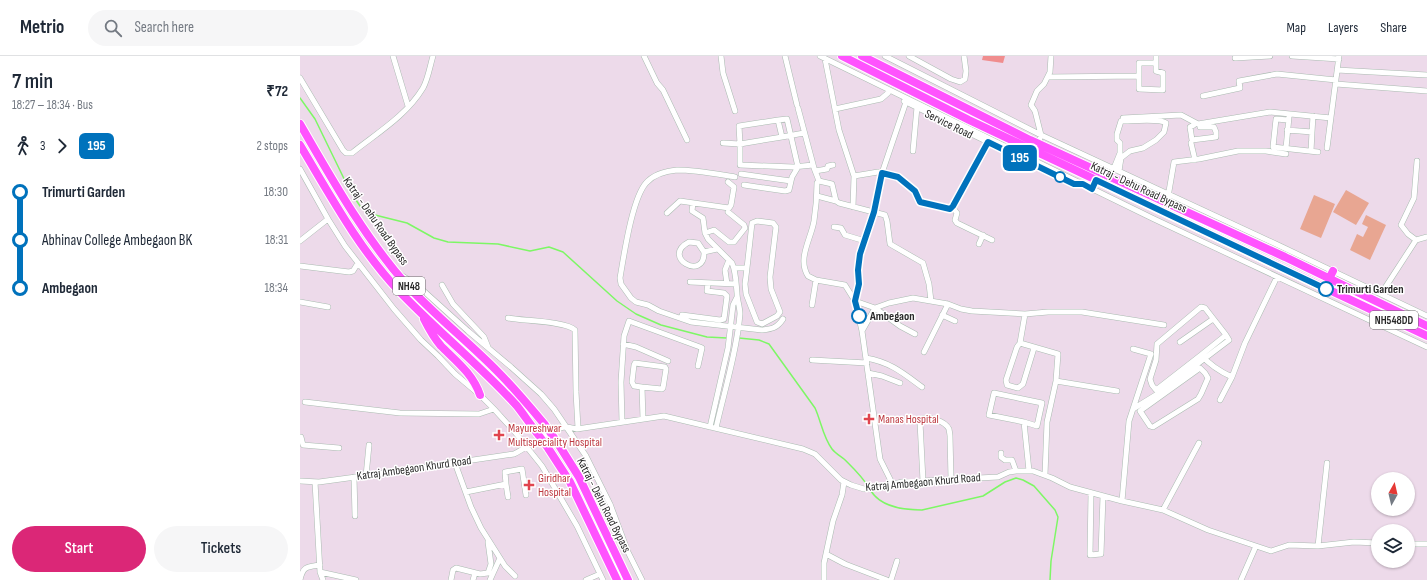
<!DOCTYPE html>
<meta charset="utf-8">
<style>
body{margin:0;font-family:"Sofia Sans Condensed",sans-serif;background:#f6f6f7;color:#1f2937;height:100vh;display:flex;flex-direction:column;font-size:15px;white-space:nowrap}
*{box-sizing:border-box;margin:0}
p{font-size:13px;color:#747a83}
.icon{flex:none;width:22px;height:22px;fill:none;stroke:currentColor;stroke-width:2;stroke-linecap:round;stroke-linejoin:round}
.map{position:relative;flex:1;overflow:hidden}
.sheet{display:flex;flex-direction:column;background:#fff;width:300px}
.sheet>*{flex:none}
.badge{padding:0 8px;border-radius:6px;font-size:14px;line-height:26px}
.needle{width:26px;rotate:8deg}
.controls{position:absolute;left:1071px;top:416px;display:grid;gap:8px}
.controls a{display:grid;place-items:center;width:44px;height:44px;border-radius:50%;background:#fff;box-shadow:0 1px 3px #0004;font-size:20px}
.map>.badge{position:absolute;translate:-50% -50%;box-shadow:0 0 0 2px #fff}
.legs{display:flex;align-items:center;gap:6px;height:44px;padding:0 12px;font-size:13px}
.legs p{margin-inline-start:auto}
.head{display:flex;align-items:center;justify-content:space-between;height:68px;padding:0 12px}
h1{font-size:22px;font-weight:600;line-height:30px}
.primary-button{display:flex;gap:8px;margin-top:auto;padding:8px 12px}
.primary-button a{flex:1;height:46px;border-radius:24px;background:#db2777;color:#fff;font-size:16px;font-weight:600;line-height:46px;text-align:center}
.primary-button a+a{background:#f6f6f7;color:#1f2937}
ul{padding:0 12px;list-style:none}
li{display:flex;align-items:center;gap:14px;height:48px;font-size:15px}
li i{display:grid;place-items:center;width:6px;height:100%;margin:0 5px;background:currentColor}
li i::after{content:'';width:10px;height:10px;margin:-5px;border:3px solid;border-radius:50%;background:#fff}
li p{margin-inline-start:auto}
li:first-child i{background:linear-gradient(#0000 50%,currentColor 0)}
li:last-child i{background:linear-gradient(currentColor 50%,#0000 0)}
header{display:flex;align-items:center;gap:24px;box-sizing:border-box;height:56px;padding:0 20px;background:#fff;border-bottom:1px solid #e0e1e3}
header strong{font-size:19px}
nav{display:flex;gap:22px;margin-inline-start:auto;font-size:14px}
.search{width:280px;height:36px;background:#f6f6f7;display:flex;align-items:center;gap:10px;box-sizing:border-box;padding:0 14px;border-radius:22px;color:#747a83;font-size:15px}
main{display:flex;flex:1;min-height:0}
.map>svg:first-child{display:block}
.green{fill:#e8a692}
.pitch{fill:#f08d8e}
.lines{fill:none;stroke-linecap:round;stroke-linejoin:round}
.stream{stroke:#7df765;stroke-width:1.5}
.minor-casing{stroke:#aabbb1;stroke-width:6}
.highway-casing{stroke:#fff;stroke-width:10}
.minor{stroke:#fff;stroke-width:5}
.highway{stroke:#ff53fe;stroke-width:8}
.highway-bridge-casing{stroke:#fff;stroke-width:10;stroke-linecap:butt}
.highway-bridge{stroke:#ff53fe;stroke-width:8}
.line-1-casing{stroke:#fff;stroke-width:9}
.line-1{stroke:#0072bc;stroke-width:6}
.stop-1-dot{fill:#fff;stroke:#0072bc;stroke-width:2}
.health-dot{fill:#e0444e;stroke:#fff;stroke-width:1.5}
.labels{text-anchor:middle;stroke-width:3;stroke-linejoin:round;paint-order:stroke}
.shield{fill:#fff;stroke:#696969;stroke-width:1}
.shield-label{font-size:11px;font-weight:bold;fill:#292929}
.street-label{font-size:12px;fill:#292929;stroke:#fff}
.stop-label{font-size:12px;font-weight:bold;fill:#292929;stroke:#fff;text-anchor:start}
.health-label{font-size:12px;fill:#be3a42;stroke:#fff;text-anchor:start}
</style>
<header>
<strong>Metrio</strong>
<div class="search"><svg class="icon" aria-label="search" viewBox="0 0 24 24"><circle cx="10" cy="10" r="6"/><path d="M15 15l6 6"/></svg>Search here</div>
<nav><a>Map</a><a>Layers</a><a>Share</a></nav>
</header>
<main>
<section class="sheet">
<div class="head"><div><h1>7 min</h1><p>18:27 – 18:34 · Bus</p></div><b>₹72</b></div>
<div class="legs"><svg class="icon" aria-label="walk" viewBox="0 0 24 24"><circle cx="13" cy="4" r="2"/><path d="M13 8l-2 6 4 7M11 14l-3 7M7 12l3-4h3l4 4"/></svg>3<svg class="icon" aria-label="forward" viewBox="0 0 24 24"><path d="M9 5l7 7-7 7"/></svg><b class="badge" style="background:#0072bc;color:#fff">195</b><p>2 stops</p></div>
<ul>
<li><i style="color:#0072bc"></i><b>Trimurti Garden</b><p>18:30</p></li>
<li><i style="color:#0072bc"></i><span>Abhinav College Ambegaon BK</span><p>18:31</p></li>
<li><i style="color:#0072bc"></i><b>Ambegaon</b><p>18:34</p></li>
</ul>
<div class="primary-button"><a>Start</a><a>Tickets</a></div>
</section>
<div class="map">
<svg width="1127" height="524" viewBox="0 0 1127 524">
<rect width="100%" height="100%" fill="#eddaea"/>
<path class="green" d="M1046,134L1069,147L1056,169L1033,156Z
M1014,139L1035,148L1021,182L1000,173Z
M1066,159L1086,169L1070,204L1050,194L1057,178L1063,181L1068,171L1062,168Z"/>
<path class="pitch" d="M683,0H705L703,7L682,4Z"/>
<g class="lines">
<path class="stream" d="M0,42L15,63L50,135L60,150L67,157L107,167L134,182L148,186L198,188L230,195L249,191L263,196L317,245L336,258L361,269L407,281L427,282
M439,282L459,284L469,288L515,352C521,365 523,381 532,393C535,397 540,400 544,403C553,412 562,420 569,432
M571,435C581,451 605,454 622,454L683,440L705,426L716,422L723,424L734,430L755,454L758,461L751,505L750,524"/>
<g class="minor-casing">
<path id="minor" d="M93,0L108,50
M344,0L357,27L363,34L387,84
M421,0L423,17L435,55
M485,0L497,49
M520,0L854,163L1127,291
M585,0L741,79L978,189L1127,260
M609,0L651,23L660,26L665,23L666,15L664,0
M992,0L1039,3
M935,2L970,0
M525,3L539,74L554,120L553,151
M856,7H839V33L863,34V17L856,15V0
M1037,14L1127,19
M748,21L839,20
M0,22L43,94L46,97H52C77,77 106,60 123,32C128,23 130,10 133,0
M1036,28L1127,35
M903,40L940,32L939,25L977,18L1036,24
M604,45L649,67
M498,52L514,112L519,125L532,128L536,145L539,147L585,159L587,165L590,188L623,207L629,228L631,245
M535,53L581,43L588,37
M823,62L881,59L898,68L970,56L1031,62
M988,64L976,63L973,91L1018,96
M894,67V69L890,71L892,84L916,81V76L914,71H900
M659,72L748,115
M987,74L1012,76L1011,95
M1012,76L1013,60
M482,81L440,88L439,70L478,64L482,81L504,77
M423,87L440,88V109L493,111L513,109
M891,87L895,104
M738,88L741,79L735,55L731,49L737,35L744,28L750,16L751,0
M986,92L989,61
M1027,92L1039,0
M613,95L617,51
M1117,105L1114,142L1101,169L1108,178L1116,184L1127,181
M814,112L820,97V87L817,84V78L821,65C832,65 860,62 866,67L864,76L856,84L843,92L830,95L821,102L819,115
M0,113L28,163L45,190L94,253L121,284L138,300L155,318L180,339L194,353L214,375L242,410L277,470L303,524
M515,115L527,113L528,110L533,109
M441,118L491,125
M554,120L578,116L598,121L615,135L620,146L650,153L653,152L688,86
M435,121C416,118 396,114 377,114C366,115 353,119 346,127C332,143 324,199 320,222L321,228L331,242L336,246L348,249L359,255L391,266L462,274C472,273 477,272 483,263
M517,127C517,139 516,152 514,165C511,183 497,203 508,220L516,224L545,229L555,245L575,252L600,270L615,278
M444,129L485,135L489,134L492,121L498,111L487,63L478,64
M517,140L536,145
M868,141L874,106L899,103L938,95H966L986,98
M393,147L392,155L403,162L405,177L408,183L432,207C436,216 436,227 437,237C437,244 440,251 440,258C437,294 424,337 416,372
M653,152L657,157L655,164L657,167L692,184
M367,157L380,145L429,152L431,149L434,131L428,126
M534,171L541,172L545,179L565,185
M405,177L414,174L429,186H434L445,172L444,169L428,156
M0,185L28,163
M679,188L683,179
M404,196C405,226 360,201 389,186L398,187L404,196L417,193
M0,210L49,216L53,215L58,207
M434,212H447L445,228L446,238L457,266L462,268L477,260L480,256L471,233L470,221L476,171L473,167L457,165L452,167L447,212
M101,219L117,229L168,275L211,311L241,338L254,353L286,400L310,448L328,496L342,524
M390,226L436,228
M427,228L425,214L429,204
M142,229L153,248L184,281L188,291
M1081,238L1116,184
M0,246L28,251
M512,249L516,224
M382,259L420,264L424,263L427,240L424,237L407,235L408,227
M642,259L655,265
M208,262C222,265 266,265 275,274L276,336L278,372
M562,275L575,252L589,247L613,242L648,248L661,253L672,255L725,258L748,256H782L864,269
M880,286L913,263
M720,287L725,258
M323,288L336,291L368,305
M734,292L723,328L718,332L707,329L706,324L717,291L720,287L758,298L756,325
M624,296L648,248
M901,299L856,334L852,329L850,323L856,304L857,288L901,251L905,252L926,279L901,299C909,308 921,316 932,321
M566,302C590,306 603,317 622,331
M512,304L567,307
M900,312L905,317L908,322L901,338L898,343L853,371L850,370L840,355Z
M568,317L582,320L600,327
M342,331L362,333L363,332L366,313L365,311L335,307L334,309L332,326L334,330L342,331L343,363
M920,344L932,321L945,287L977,221
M5,346L100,357L179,358L194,353
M833,353L859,337L929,284L926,279
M322,366L321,326L324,280L329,265L400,291L402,292L398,310
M724,366L737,370L742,347L694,337L689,359L724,366L729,415
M410,371L428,292L433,249L437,241
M0,381H1L3,389L39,392
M701,397V401L705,404H712L716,415
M155,407L171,451L181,472L205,510L215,520
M745,419L747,366L756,325L817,335
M66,420L69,389
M54,421L55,460
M0,425L19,426L85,417L214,398C230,390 247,375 264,371C268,371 273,372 277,373L364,360L503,393L515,398L541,424L551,429L564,433L579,432L602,426L698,421L709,416L716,415H733L752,422L770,431L822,445L863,454L908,474L971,495L989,489L1018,490L1054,486L1078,487
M623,425L620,366L621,363C629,360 645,365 649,373C649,373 650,379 650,380L651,423
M15,426L20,516L56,524
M206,428L205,416L222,413L226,439
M593,429L580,403L562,275L555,245L559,228L558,214L560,198L574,156L582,117L606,46
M166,436L206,428L208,441
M791,437L790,499L801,498L803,440
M822,445L829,365L851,298L833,293
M863,454L899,387
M1108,488H1127
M1018,490L1027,407
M526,498L545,508L587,524
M20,516L23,524
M0,524C3,510 7,511 20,509
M151,524L153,514L156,512L180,518L188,517L191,508L188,486
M173,524L175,517
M190,524L200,502
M286,524L300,518
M524,524V507L533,465L542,439L544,426
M591,524L597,505
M941,524L956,490"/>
</g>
<g class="highway-casing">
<path id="highway" d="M542,0L669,64L1127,280
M562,0L730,84L985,201L1127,270
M0,68C32,123 63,179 105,227C134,259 169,286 199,317C216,334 230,351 245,369
M0,89C30,139 59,193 99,235C137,275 180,309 217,350C224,359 230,368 237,377
M1029,223L1033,215
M124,263C129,273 134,282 141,290C156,305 173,318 180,339
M257,386L279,421L328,524
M248,392L270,426L317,524"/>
</g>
<use href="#minor" class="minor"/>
<use href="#highway" class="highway"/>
<g class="highway-bridge-casing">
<path id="highway-bridge" d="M245,369L257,386
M237,377L248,392"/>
</g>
<use href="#highway-bridge" class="highway-bridge"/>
</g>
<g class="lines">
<g class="line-1-casing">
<path id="line-1" d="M559,260L555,245L559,228L558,214L560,198L574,156L582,117L598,121L615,135L620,146L650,153L653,150L688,86L774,128H783L792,133L796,124L1026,233"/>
</g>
<use href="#line-1" class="line-1"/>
</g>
<g class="stop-1-dot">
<circle cx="760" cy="121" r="5"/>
<circle cx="1026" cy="233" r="7"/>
<circle cx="559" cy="260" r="7"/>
</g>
<g class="health-dot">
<path d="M567 357h4v4h4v4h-4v4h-4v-4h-4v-4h4z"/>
<path d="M197 373h4v4h4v4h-4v4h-4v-4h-4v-4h4z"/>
<path d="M227 423h4v4h4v4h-4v4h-4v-4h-4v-4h4z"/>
</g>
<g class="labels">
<g class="shield">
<rect x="93" y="221" width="32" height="18" rx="3"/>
<rect x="1070" y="255" width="48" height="18" rx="3"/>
</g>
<g class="shield-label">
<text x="109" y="234">NH48</text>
<text x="1094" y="268">NH548DD</text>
</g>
<g class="street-label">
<text transform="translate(649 68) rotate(26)" y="4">Service Road</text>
<text transform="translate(839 131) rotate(25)" y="4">Katraj - Dehu Road Bypass</text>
<text transform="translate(76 165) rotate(55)" y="4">Katraj - Dehu Road Bypass</text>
<text transform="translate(114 412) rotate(-8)" y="4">Katraj Ambegaon Khurd Road</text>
<text transform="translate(623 426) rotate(-5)" y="4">Katraj Ambegaon Khurd Road</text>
<text transform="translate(304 449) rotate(63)" y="4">Katraj - Dehu Road Bypass</text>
</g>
<g class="stop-label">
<text x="1037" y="237">Trimurti Garden</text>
<text x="570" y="264">Ambegaon</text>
</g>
<g class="health-label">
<text x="578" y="367">Manas Hospital</text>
<text x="208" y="376">Mayureshwar<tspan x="208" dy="14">Multispeciality Hospital</tspan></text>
<text x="238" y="426">Giridhar<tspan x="238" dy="14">Hospital</tspan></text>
</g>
</g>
</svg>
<div class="controls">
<a><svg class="needle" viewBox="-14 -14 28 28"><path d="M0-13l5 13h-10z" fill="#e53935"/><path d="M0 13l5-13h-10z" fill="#747a83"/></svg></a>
<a><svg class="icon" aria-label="layers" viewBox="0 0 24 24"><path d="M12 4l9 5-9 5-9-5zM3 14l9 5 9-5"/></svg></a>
</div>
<b class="badge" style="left:720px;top:102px;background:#0072bc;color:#fff">195</b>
</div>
</main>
